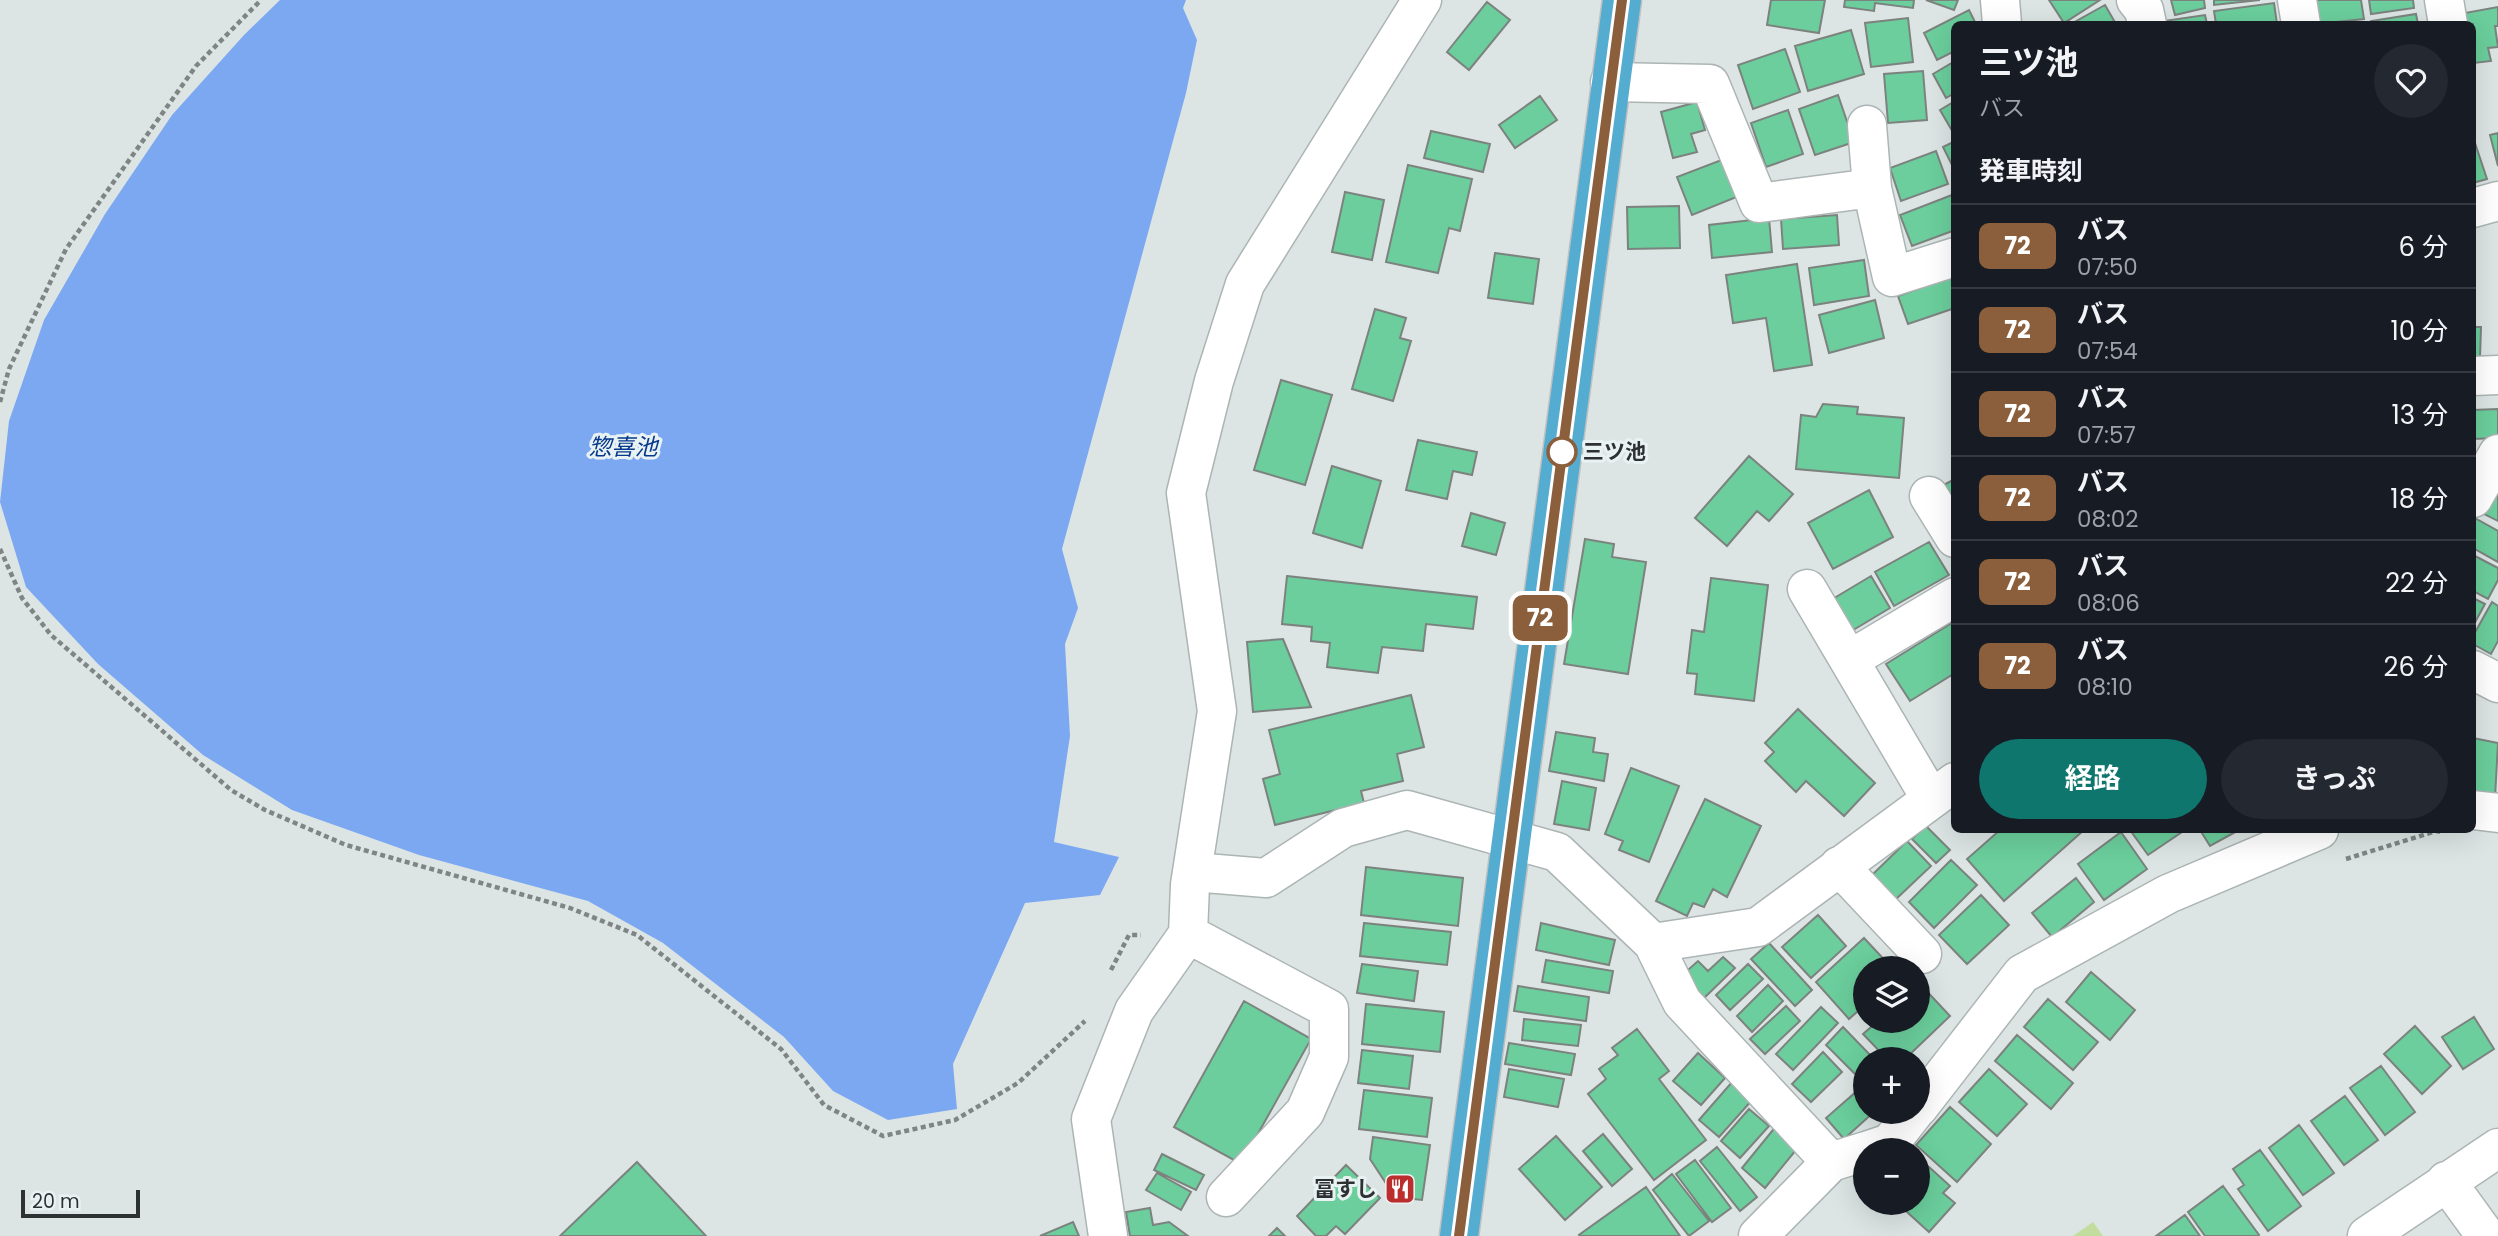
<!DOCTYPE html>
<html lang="ja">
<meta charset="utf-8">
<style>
body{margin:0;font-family:Poppins,"Noto Sans JP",sans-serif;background:#242831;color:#f1f3f6;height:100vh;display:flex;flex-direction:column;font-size:26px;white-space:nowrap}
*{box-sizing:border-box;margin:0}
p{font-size:23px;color:#9ea1a6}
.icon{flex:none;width:38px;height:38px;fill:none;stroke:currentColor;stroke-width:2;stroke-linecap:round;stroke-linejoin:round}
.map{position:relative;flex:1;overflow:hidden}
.drawer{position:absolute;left:1951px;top:21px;width:525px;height:812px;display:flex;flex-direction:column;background:#171b24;border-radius:10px;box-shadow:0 7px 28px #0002}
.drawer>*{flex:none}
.badge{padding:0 14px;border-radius:10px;font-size:24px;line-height:46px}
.tools{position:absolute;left:1853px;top:956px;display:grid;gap:14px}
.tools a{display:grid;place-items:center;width:77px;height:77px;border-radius:50%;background:#171b24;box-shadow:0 7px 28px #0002;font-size:35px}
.scale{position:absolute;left:21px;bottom:18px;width:119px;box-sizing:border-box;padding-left:7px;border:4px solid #2e3131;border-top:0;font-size:19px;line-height:24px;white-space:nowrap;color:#2e3131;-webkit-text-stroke:5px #e9f2f2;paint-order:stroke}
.map>.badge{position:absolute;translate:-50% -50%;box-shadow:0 0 0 4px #fff}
h2{padding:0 28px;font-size:26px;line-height:63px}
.round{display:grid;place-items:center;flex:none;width:74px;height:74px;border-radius:37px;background:#242831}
.summary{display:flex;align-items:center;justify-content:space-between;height:119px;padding:0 28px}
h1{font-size:33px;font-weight:700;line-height:52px}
.cta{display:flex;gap:14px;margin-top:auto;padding:14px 28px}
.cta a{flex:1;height:80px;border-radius:42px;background:#0f766e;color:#fff;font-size:28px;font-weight:700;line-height:80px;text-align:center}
.cta a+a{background:#242831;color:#f1f3f6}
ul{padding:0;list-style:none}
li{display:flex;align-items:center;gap:21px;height:84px;padding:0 28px;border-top:2px solid #363941}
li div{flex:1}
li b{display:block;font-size:26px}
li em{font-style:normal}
li .badge{min-width:77px;font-weight:700;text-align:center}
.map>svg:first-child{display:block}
.green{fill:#c2dd9d}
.water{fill:#7ca8f2}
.building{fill:#6bce9c;stroke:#7c837f;stroke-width:2}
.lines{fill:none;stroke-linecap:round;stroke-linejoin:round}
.minor-casing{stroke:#acb5b4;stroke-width:41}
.highway-casing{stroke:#c0c1c1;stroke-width:41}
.path{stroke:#7f8585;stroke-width:4.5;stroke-dasharray:5 3.5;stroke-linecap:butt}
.minor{stroke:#fff;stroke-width:38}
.highway{stroke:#54acd0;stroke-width:38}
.line-casing{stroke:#fff;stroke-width:16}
.line{stroke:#8b5e3c;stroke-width:10}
.stop-dot{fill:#fff;stroke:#8b5e3c;stroke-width:3.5}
.labels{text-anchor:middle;stroke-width:6;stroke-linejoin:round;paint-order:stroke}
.stop-label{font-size:21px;font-weight:bold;fill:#2e3131;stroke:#e9f2f2;text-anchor:start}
.poi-label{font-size:21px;font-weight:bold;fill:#2e3131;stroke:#e9f2f2;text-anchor:end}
.water-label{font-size:23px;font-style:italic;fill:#06388c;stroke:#e9f2f2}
</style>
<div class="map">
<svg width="2498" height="1236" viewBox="0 0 2498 1236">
<rect width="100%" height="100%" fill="#dce5e4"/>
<path class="green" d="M2093,1222L2103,1236H2073Z"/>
<path class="water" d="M280,0H1186L1183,8L1197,40L1186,93L1062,549L1078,608L1065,644L1070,736L1054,842L1119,857L1100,895L1025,903L953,1064L957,1109L888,1120L833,1091L784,1037L663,943L588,901L419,855L292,810L203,755L98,664L26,587L0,502L9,421L44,320L105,214L172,115L244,35Z"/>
<path class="building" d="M1771,0H1825L1819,33L1767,25Z
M1845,0H1914L1913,8L1875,3L1874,11L1844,7Z
M1926,0H1958L1954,10Z
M2049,0H2100L2064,23Z
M2171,0H2204L2205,8L2175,15Z
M2214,0H2260L2214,5Z
M2313,0H2361L2364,19L2317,24Z
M2369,0H2413L2414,8L2371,14Z
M1487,2L1510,20L1469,70L1447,52Z
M2274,3L2277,24H2216L2214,11Z
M2105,5L2116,24H2071Z
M2498,7V26H2495L2498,47L2488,48L2491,61L2474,63L2473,24H2467L2465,13Z
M1969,10L1976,24H1955V51L1937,60L1924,33Z
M2416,14L2418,24H2371V21Z
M2205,15L2207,24H2165L2164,21Z
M1908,18L1913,62L1871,67L1865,23Z
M1851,30L1864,74L1808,91L1795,46Z
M1785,49L1800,92L1753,109L1738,65Z
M1955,61V93L1946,98L1933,74Z
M1923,71L1927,120L1888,123L1884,74Z
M1838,95L1854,142L1815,155L1799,109Z
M1540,96L1557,120L1515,148L1499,125Z
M1955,101V134H1954L1940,110Z
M1697,102L1705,130L1691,134L1697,152L1673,158L1661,112Z
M1788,110L1803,154L1766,167L1751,123Z
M1431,131L1490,144L1483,172L1424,158Z
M2498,133V166L2490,135Z
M2473,137L2487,179L2473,183Z
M1955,141V171L1943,147Z
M1936,151L1948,184L1901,201L1890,168Z
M1724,159L1739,196L1692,215L1677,177Z
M1408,165L1472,179L1460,231L1449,228L1438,273L1386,262Z
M1345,192L1384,200L1372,260L1332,252Z
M1952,195L1955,230L1912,246L1900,215Z
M1679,206L1680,248L1628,249L1627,207Z
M1837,215L1839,245L1783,249L1781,219Z
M1769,218L1772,252L1712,258L1709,225Z
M1495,253L1539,259L1533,304L1488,298Z
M1864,260L1869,296L1814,305L1809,268Z
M1797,264L1812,365L1774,371L1766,318L1733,323L1726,275Z
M1955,276V308L1908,324L1898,296Z
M2473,287H2475V316H2473Z
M1875,300L1884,338L1829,353L1819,315Z
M1375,309L1406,318L1400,338L1411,341L1393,401L1352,389Z
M2473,327H2481L2480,358H2473Z
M1281,380L1332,395L1305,485L1254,470Z
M1823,404L1858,407L1857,414L1904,418L1899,478L1796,469L1801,415L1816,417Z
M2498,409V438L2473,439V410Z
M1418,440L1477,452L1472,475L1453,471L1447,499L1406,490Z
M1749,456L1793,494L1769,521L1757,511L1727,546L1695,518Z
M1332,466L1381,481L1362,548L1313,533Z
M1955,479V503L1936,489Z
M2498,489V521L2478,511Z
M1869,490L1893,537L1833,569L1808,523Z
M1471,513L1505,523L1496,555L1462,546Z
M2473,517L2498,531V562L2473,548Z
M1585,539L1614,544L1612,557L1646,562L1628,674L1564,664Z
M1929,542L1949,575L1894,606L1875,572Z
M2473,555L2498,568V580L2488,599L2473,591Z
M1287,576L1477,597L1473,629L1426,624L1423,651L1382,647L1378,673L1327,667L1330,643L1311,641L1312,627L1282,624Z
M1871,576L1890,608L1845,635L1826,603Z
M1711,578L1768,585L1754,701L1695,694L1697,674L1687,673L1692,630L1704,632Z
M2473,598L2485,604L2473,626Z
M2492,602L2498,606V641L2491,654L2473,644V636Z
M1955,621V673L1910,701L1886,664Z
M1283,639L1311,707L1253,712L1247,642Z
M1411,695L1424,747L1397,754L1403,781L1361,791L1364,803L1275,825L1263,779L1280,774L1269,730Z
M1798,709L1875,783L1844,816L1806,781L1796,792L1765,761L1774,752L1765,743Z
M1556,732L1595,738L1593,752L1608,754L1604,781L1549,771Z
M2473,738L2498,743L2495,798L2473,794Z
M1631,768L1679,786L1649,862L1619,850L1623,841L1605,834Z
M1562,781L1596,788L1589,830L1554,824Z
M1705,799L1761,826L1727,897L1713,889L1704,907L1693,903L1687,916L1656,901Z
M1926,826L1950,850L1936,863L1912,839Z
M2000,830H2084L2004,901L1967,859Z
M2130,830H2185L2148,855Z
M2200,830H2239L2210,846Z
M2121,832L2147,869L2104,900L2078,864Z
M1907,841L1931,866L1895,900L1871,876Z
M1951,860L1977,885L1934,928L1909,902Z
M1366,867L1463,878L1458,926L1361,915Z
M2076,878L2094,902L2052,937L2032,913Z
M1981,895L2009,925L1967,964L1939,935Z
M1818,915L1846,946L1811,978L1782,947Z
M1364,923L1451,932L1447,965L1360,956Z
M1541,923L1615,940L1609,965L1536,950Z
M1864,938L1892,968H1866V1004L1849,1019L1816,982Z
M1769,943L1812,990L1795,1006L1751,959Z
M1723,957L1735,968L1702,1000L1680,977L1698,961L1708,971Z
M1546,960L1613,971L1609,993L1542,982Z
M1362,964L1418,971L1414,1001L1357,993Z
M1748,964L1763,979L1730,1010L1716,995Z
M2091,972L2135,1010L2110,1040L2066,1002Z
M1919,983L1950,1016L1905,1059H1887L1863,1034L1879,1020H1918Z
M1768,985L1783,1001L1752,1032L1737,1016Z
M1518,986L1589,997L1586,1021L1514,1011Z
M2048,999L2098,1042L2073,1070L2024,1027Z
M1244,1001L1311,1039L1241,1164L1174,1127Z
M1366,1004L1444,1012L1440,1052L1362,1044Z
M1786,1006L1800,1021L1765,1054L1750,1039Z
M1821,1007L1838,1023L1793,1070L1776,1054Z
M2474,1017L2494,1049L2463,1069L2442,1037Z
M1524,1019L1581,1025L1578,1046L1522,1040Z
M2415,1026L2451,1066L2422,1094L2384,1054Z
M1843,1027L1874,1059H1866V1071L1859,1078L1826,1045Z
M1637,1029L1669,1071L1659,1079L1706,1140L1654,1180L1588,1094L1606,1079L1599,1069L1618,1055L1612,1048Z
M2017,1035L2073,1083L2051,1109L1995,1061Z
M1509,1043L1575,1054L1571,1075L1505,1064Z
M1362,1050L1413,1056L1409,1089L1358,1083Z
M1823,1052L1842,1072L1811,1102L1792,1084Z
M1698,1053L1725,1078L1701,1105L1673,1081Z
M2381,1066L2415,1112L2385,1135L2350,1088Z
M1509,1069L1564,1079L1558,1107L1504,1097Z
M1989,1069L2027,1104L1997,1136L1959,1102Z
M1733,1081L1753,1099L1719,1137L1699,1120Z
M1865,1084L1866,1111H1875L1844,1139L1826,1118Z
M1364,1090L1432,1098L1427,1137L1359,1129Z
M2345,1096L2378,1140L2344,1165L2311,1121Z
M1950,1107L1991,1144L1957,1182L1916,1145Z
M1749,1109L1769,1126L1740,1158L1721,1141Z
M1777,1125L1800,1145L1765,1188L1742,1168Z
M2299,1125L2334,1173L2303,1195L2269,1148Z
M1603,1134L1632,1169L1612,1186L1583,1151Z
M1556,1136L1602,1187L1565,1220L1519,1169Z
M1373,1137L1430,1145L1422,1200L1395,1197L1370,1159Z
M1717,1147L1757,1197L1740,1211L1700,1161Z
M2260,1150L2301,1206L2268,1231L2238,1189L2244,1185L2233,1169Z
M1162,1154L1204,1175L1196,1190L1154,1170Z
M1918,1157L1950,1186L1943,1193L1955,1203L1929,1232L1896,1202H1918Z
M1695,1160L1731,1208L1712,1222L1676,1174Z
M637,1162L706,1236H560Z
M1346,1165L1380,1198L1345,1234L1336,1226L1326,1236H1316L1297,1216Z
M1157,1173L1191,1192L1181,1210L1146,1190Z
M1672,1174L1709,1221L1689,1236L1653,1190Z
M2223,1186L2259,1235L2258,1236H2205L2188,1212Z
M1646,1187L1680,1236H1580L1579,1235Z
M1150,1208L1153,1225L1169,1222L1188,1236H1130L1126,1212Z
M2185,1215L2200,1236H2156Z
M1073,1222L1079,1236H1040Z
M1277,1228L1285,1236H1269Z"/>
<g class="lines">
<g class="minor-casing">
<path id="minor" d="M2000,0L2002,24
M2136,0L2144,10L2147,24
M2297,0L2301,24
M2444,0L2448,24
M1610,82L1710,84L1759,203L1872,188
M1867,125L1872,188L1892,277L1955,257
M2473,208L2498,201
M2473,376L2498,375
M1929,496L1955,538
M2473,498L2498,454
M1807,589L1931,799
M1849,660L1955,597
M2473,670L2498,683
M2473,810L2498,813
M1839,866L1922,954
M1193,872L1266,878L1343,828L1407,810L1557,852L1653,943L1682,1002L1831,1162
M1188,934L1329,1009V1057L1305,1112L1226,1197
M1653,943L1758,927L1955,782
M1918,1108L2022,974L2168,894L2319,830
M1869,1150L1890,1143L1915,1111
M2446,1181L2486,1236
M1108,1236L1091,1119L1134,1011L1188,934L1190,885L1217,711L1186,493L1214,381L1245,284L1422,0
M1758,1236L1831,1162L1866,1151
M2367,1236L2498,1148"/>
</g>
<g class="highway-casing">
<path id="highway" d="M1459,1236L1622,0"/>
</g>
<path class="path" d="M0,402L9,369L66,249L196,66L261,0
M0,549L22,598L51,635L231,790L265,810L346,845L570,908L637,935L781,1049L824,1105L883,1136L955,1120L1018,1083L1085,1021
M2346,859L2436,831L2442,832
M1111,970L1129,935H1141"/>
<use href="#minor" class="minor"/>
<use href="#highway" class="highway"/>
</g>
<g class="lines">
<g class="line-casing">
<path id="line" d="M1459,1236L1622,0"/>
</g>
<use href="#line" class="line"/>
</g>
<defs>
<g id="restaurant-square" transform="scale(1.575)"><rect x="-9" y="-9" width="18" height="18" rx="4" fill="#bc2d2e" stroke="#e9f2f2"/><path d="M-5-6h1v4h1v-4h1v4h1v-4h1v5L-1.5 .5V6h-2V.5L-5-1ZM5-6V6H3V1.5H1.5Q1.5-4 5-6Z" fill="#fff"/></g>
</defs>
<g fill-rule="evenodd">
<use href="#restaurant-square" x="1400" y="1189"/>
</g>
<circle class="stop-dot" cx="1562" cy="452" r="14"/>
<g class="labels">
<g class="stop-label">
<text x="1583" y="459">三ツ池</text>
</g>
<g class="poi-label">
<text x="1377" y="1196">冨すし</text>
</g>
<g class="water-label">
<text x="623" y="455">惣喜池</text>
</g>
</g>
</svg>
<div class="tools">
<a><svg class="icon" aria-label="layers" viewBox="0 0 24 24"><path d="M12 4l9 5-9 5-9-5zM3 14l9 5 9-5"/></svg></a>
<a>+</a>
<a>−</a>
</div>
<div class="scale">20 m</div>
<b class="badge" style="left:1540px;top:618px;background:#8b5e3c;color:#fff">72</b>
<section class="drawer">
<div class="summary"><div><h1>三ツ池</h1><p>バス</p></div><a class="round"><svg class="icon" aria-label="heart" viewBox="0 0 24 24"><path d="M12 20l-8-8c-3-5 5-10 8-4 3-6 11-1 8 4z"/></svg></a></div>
<h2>発車時刻</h2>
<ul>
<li><span class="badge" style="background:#8b5e3c;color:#fff">72</span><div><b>バス</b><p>07:50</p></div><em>6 分</em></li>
<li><span class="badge" style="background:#8b5e3c;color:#fff">72</span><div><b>バス</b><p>07:54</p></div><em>10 分</em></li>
<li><span class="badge" style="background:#8b5e3c;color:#fff">72</span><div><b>バス</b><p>07:57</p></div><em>13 分</em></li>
<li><span class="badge" style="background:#8b5e3c;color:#fff">72</span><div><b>バス</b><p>08:02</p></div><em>18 分</em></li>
<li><span class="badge" style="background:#8b5e3c;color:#fff">72</span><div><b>バス</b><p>08:06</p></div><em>22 分</em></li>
<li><span class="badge" style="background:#8b5e3c;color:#fff">72</span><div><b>バス</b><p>08:10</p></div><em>26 分</em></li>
</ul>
<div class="cta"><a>経路</a><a>きっぷ</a></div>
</section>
</div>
